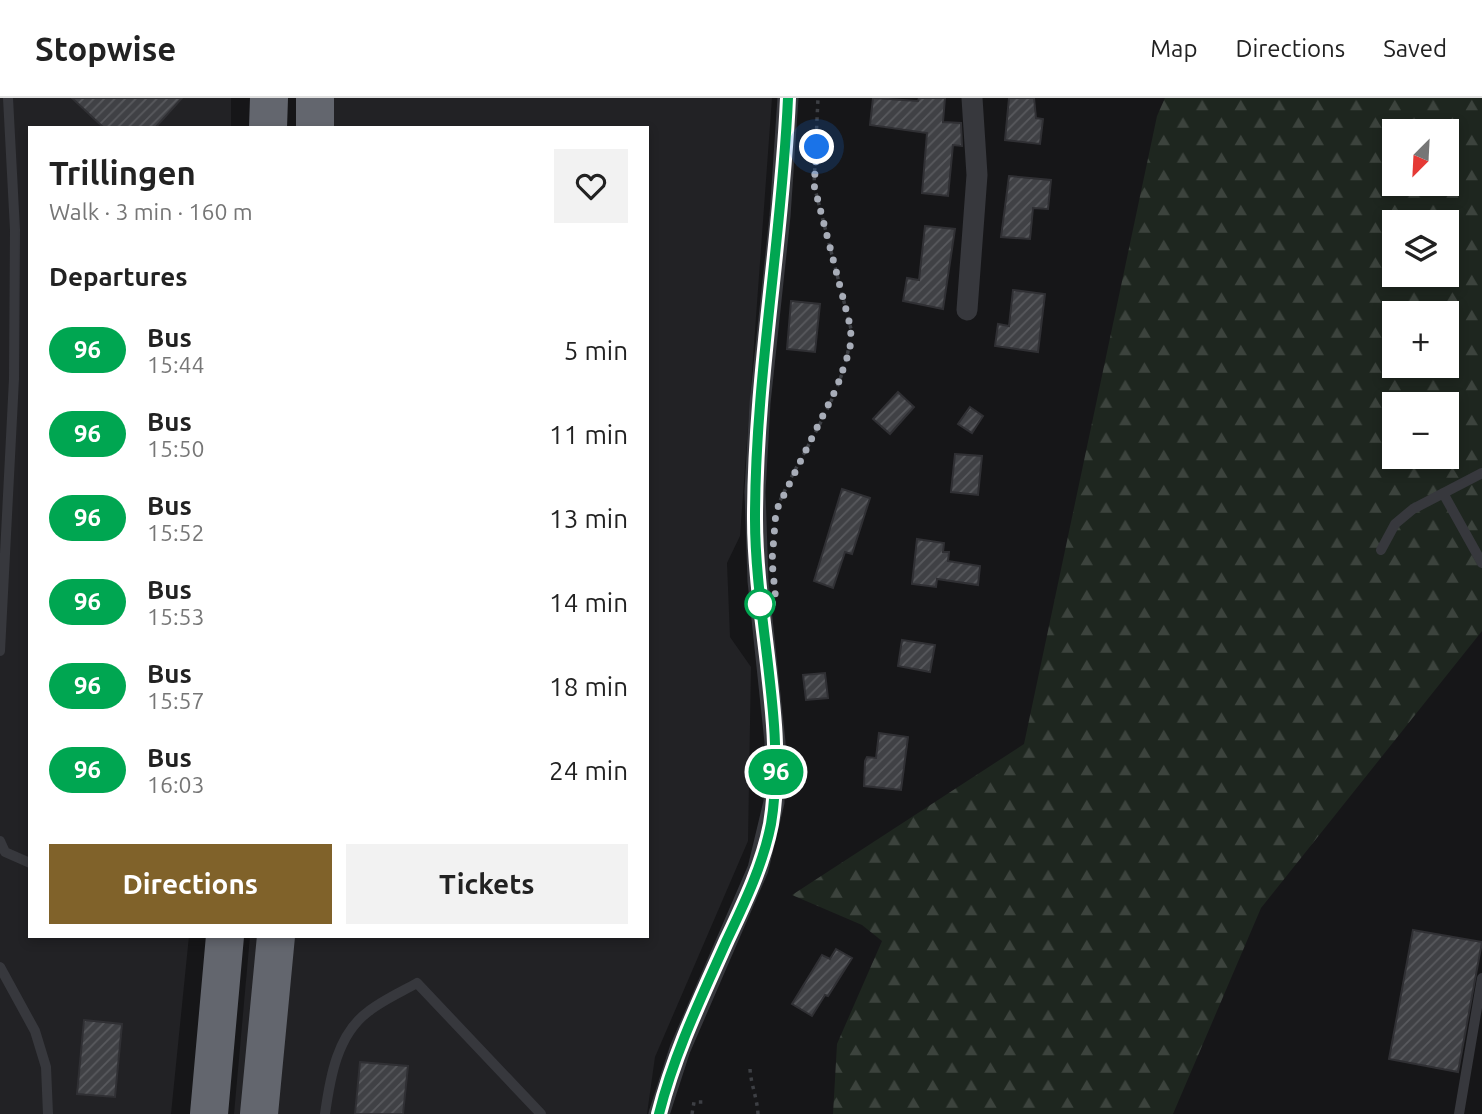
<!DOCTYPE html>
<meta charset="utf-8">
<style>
body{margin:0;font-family:Ubuntu,sans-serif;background:#f2f2f2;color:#222;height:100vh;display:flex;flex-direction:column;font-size:26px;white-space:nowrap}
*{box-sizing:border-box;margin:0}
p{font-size:23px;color:#767676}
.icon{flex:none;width:38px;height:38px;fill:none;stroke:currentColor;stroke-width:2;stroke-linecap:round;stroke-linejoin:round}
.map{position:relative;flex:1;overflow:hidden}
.drawer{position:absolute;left:28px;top:28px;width:621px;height:812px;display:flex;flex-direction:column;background:#fff;border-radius:0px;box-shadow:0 4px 10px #0003}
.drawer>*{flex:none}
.badge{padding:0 14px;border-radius:23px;font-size:24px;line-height:46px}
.needle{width:46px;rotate:204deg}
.buttons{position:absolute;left:1382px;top:21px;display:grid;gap:14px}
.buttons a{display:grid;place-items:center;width:77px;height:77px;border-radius:0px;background:#fff;box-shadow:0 4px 10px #0003;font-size:35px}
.you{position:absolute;width:35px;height:35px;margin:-18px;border:5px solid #fff;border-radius:50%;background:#1a73e8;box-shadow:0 0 0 10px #1a73e833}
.map>.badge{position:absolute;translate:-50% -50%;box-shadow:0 0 0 4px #fff}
h2{padding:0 21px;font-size:26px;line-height:63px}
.round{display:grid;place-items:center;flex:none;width:74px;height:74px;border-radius:0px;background:#f2f2f2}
.overview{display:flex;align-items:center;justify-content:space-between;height:119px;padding:0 21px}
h1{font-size:33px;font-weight:700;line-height:52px}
.cta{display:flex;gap:14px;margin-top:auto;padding:14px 21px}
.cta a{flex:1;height:80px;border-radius:0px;background:#80622a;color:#fff;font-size:28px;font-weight:700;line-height:80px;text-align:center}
.cta a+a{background:#f2f2f2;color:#222}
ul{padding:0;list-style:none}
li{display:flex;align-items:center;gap:21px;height:84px;padding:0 21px}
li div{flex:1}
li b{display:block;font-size:26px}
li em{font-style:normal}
li .badge{min-width:77px;font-weight:700;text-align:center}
header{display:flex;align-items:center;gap:42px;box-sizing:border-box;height:98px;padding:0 35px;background:#fff;border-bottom:2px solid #e0e0e0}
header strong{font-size:33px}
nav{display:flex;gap:38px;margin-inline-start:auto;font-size:24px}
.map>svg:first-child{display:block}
.built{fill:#222225}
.forest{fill:url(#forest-firs);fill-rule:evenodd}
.building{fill:url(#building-hatch);stroke:#303034;stroke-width:2}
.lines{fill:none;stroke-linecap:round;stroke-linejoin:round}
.path{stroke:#3d3f44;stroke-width:3.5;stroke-dasharray:3.5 5;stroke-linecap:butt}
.service{stroke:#37383d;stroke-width:10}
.minor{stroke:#37383d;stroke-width:21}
.motorway{stroke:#63666e;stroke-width:38}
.line-casing{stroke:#fff;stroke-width:16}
.line{stroke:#00a651;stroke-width:10}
.walk{stroke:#a8adb8;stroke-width:7;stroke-dasharray:0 12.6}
.stop-dot{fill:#fff;stroke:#00a651;stroke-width:3.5}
</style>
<header>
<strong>Stopwise</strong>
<nav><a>Map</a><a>Directions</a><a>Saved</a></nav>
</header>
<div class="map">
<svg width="1482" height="1016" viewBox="0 0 1482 1016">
<defs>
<pattern id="forest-firs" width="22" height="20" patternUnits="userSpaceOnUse" patternTransform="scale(1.75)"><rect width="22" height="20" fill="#1e261f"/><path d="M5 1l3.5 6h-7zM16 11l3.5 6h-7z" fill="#3c433d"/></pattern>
<pattern id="building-hatch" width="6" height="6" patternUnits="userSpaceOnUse" patternTransform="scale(1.75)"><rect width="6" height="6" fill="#404145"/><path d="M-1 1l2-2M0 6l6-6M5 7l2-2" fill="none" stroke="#595a5e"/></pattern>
</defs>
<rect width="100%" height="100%" fill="#161618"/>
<path class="built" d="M0,0H231V30H30V838H189L171,1016H0Z
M321,0H772L740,438L727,465L730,539L751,569L748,743L655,959L647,1016H234L250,838H648V30H319Z"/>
<path class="forest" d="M1165,0H1482V533L1261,810L1173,1016H833L837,946L882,843L862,827L792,797L1024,646L1157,18ZM1395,33H1447V86H1395ZM1395,124H1447V177H1395ZM1395,215H1447V268H1395ZM1395,306H1447V359H1395Z"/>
<path class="building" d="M72,0H182L155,30H104Z
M873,0L918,3L919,0H945L943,24L961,25L962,48L953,47L948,98L922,95L927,35L870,27Z
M1009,0H1034L1036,20L1043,21L1040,46L1005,42Z
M1009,78L1051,82L1048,111L1033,110L1030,141L1001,139Z
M925,128L955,131L943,211L903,203L907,180L919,182Z
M1013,192L1045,196L1038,254L995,248L998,226L1009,228Z
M791,203L820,206L815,254L787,251Z
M898,294L914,309L890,336L873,321Z
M970,309L983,318L972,335L958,326Z
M955,356L982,358L978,397L951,394Z
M842,391L870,400L852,456L845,454L833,490L814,483Z
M917,441L944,445L943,454H949L948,463L980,468L978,487L937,481L936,489L912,486Z
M902,542L935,547L930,574L898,568Z
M825,575L828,600L806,602L803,577Z
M879,635L908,639L901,692L864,688L865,663L867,659L876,660Z
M1413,832L1482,844L1458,974L1389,961Z
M836,851L852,860L828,898L825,897L812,918L792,906L822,857L830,861Z
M84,922L122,926L115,999L77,996Z
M360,964L408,968L403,1016H355Z"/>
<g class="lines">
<path class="path" d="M777,410C801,351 847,296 851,231L814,87L818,0
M750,971C751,987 757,999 758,1016
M692,1016L694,1004H704"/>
<path class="service" d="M1443,395L1482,465
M1381,452L1395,426L1413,411L1482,375
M0,553L14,281L15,132L8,0
M0,743L5,754L30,765
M0,869L35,933L46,969L48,1016
M325,1016C330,980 337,936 369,913C383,902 401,894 417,885L541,1016
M1459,1016L1482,880"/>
<path class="minor" d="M967,212L977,77L972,0
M659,1016L680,951L758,771L774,704L775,644L758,483L755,394L760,305L780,118L788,0"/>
<path class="motorway" d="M268,30L269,0
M315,30V0
M209,1016L225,838
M259,1016L276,838"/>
</g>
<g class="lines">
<g class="line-casing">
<path id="line" d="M659,1016C674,956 701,900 726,844C744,806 763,767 771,726C787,630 755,520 755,421C755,280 782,141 788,0"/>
</g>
<use href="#line" class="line"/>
<path class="walk" d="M760,506L776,505L772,463L776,413L837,289L850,251L851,231L814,87L817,49"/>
</g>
<circle class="stop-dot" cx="760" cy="506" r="14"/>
</svg>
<div class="buttons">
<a><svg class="needle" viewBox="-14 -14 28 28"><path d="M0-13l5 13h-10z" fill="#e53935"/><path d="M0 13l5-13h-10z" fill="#767676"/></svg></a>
<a><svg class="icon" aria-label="layers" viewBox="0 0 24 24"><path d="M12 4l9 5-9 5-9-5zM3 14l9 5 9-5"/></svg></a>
<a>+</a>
<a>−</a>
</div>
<div class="you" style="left:817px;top:49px"></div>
<b class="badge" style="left:776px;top:674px;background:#00a651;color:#fff">96</b>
<section class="drawer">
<div class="overview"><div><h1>Trillingen</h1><p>Walk · 3 min · 160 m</p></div><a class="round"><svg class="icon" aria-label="heart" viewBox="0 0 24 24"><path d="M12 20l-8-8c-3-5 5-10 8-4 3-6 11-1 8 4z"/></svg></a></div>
<h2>Departures</h2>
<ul>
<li><span class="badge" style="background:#00a651;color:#fff">96</span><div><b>Bus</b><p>15:44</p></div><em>5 min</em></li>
<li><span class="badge" style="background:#00a651;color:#fff">96</span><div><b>Bus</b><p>15:50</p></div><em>11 min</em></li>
<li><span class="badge" style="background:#00a651;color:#fff">96</span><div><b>Bus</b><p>15:52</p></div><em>13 min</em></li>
<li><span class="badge" style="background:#00a651;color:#fff">96</span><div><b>Bus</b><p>15:53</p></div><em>14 min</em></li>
<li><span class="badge" style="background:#00a651;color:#fff">96</span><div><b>Bus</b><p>15:57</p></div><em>18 min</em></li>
<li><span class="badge" style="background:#00a651;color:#fff">96</span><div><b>Bus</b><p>16:03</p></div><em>24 min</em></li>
</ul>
<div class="cta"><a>Directions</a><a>Tickets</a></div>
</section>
</div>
